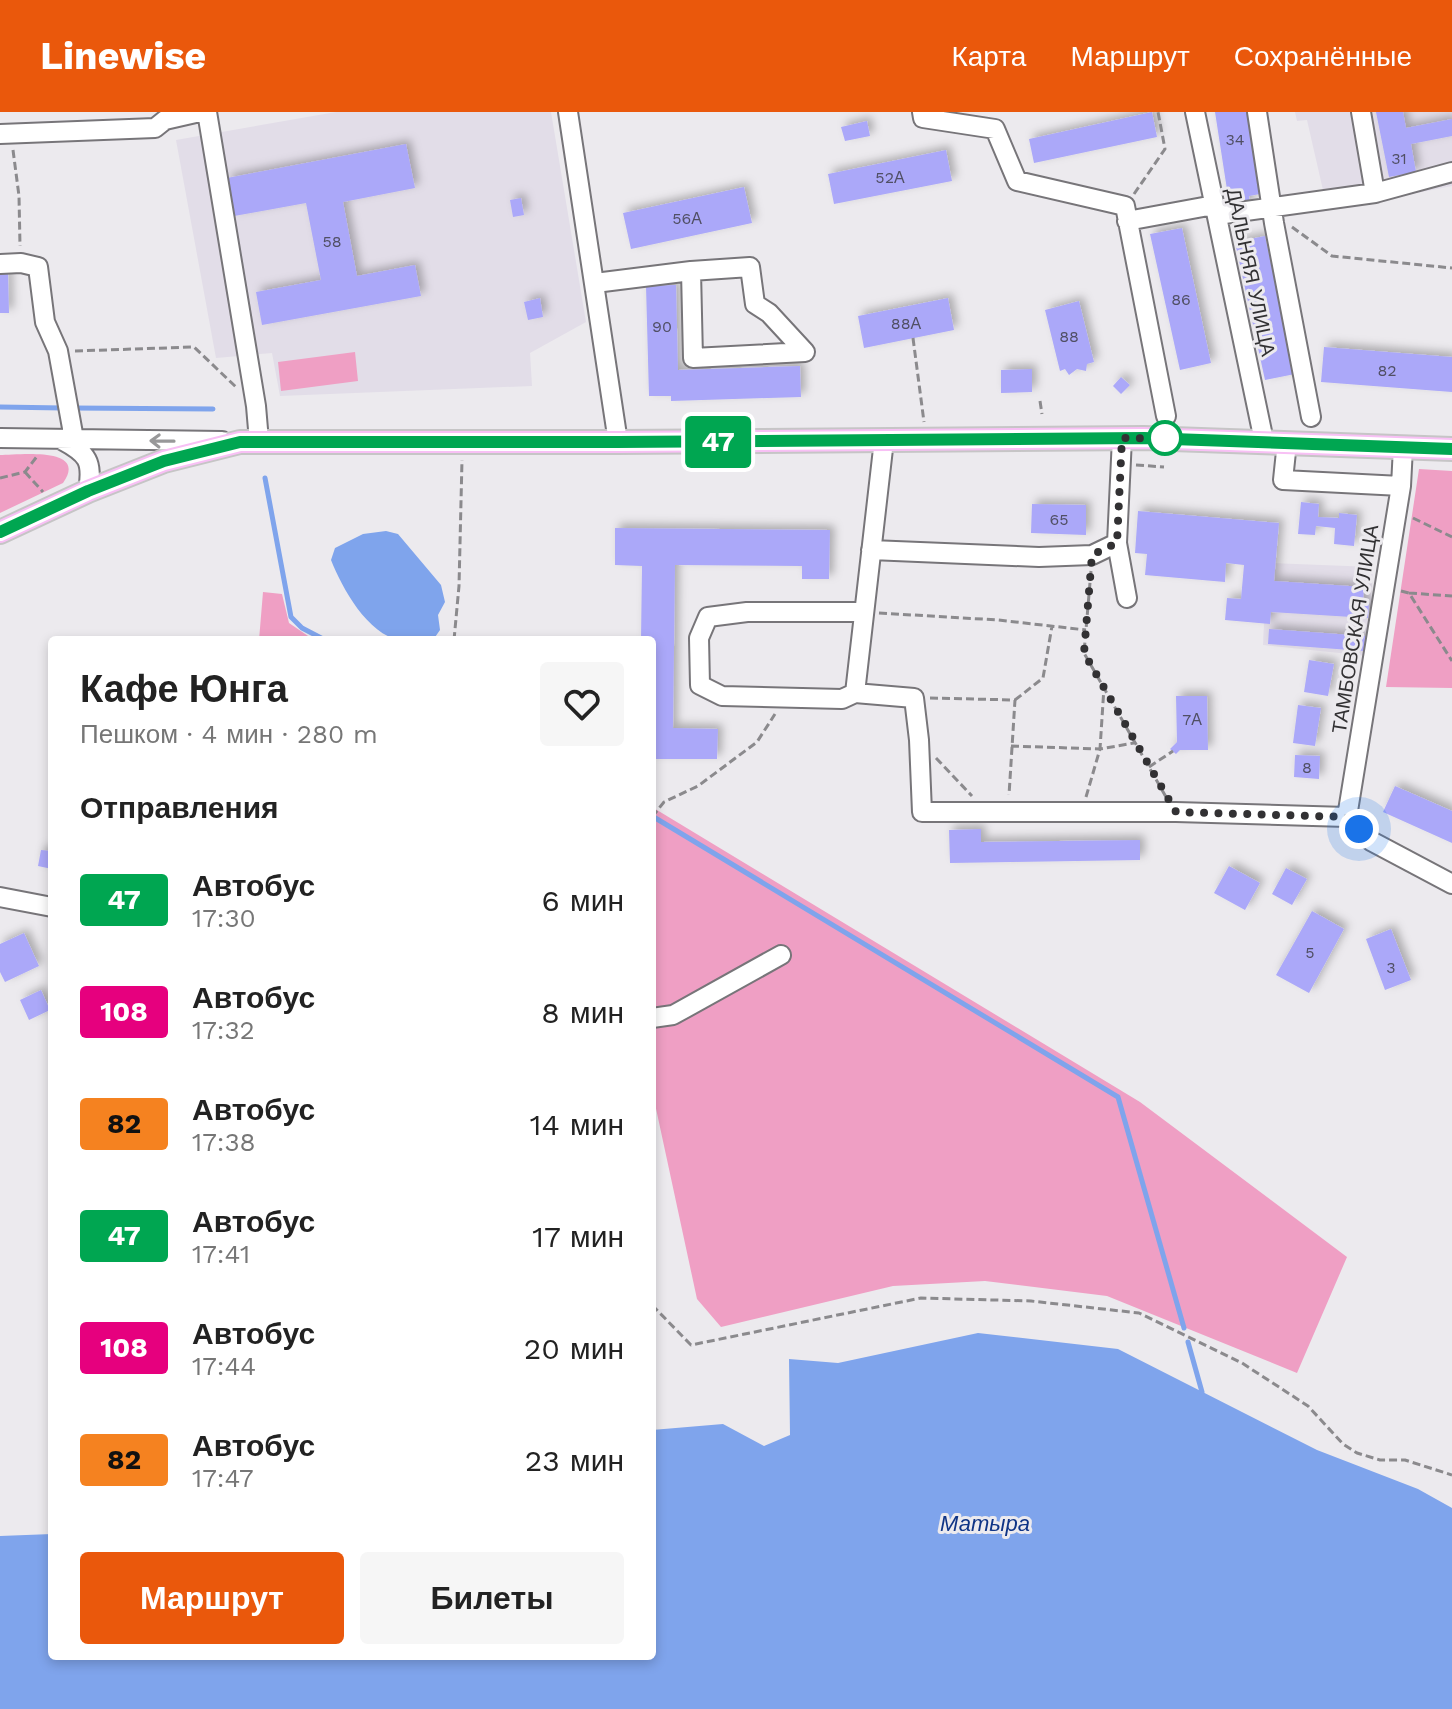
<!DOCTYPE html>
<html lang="ru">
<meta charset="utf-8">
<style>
body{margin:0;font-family:"Work Sans",sans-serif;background:#f6f6f6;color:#222;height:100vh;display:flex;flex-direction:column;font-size:30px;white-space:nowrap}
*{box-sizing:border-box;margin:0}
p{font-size:26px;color:#767676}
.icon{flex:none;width:44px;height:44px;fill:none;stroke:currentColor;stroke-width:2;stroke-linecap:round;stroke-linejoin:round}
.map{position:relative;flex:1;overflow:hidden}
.panel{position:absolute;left:48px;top:524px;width:608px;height:1024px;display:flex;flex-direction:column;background:#fff;border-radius:8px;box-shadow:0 4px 12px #0003}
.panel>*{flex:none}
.badge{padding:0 16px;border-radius:6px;font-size:28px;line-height:52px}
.you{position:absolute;width:40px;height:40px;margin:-20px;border:6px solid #fff;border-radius:50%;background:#1a73e8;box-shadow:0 0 0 12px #1a73e833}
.map>.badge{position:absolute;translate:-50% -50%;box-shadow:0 0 0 4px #fff}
h2{padding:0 32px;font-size:30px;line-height:72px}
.round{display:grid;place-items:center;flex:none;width:84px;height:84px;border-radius:8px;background:#f6f6f6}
.head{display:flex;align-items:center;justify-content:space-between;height:136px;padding:0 32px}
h1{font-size:38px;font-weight:800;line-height:60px}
.primary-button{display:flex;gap:16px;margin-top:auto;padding:16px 32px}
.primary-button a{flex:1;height:92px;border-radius:8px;background:#ea580c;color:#fff;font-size:32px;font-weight:800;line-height:92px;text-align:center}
.primary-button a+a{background:#f6f6f6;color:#222}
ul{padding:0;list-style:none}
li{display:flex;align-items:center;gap:24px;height:112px;padding:0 32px}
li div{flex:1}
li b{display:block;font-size:30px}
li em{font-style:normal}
li .badge{min-width:88px;font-weight:700;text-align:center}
header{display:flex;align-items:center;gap:48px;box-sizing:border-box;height:112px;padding:0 40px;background:#ea580c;color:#fff}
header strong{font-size:38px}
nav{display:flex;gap:44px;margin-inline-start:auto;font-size:28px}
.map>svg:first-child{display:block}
.built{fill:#e2dde8}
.green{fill:#ef9fc4}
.water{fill:#7fa4ec}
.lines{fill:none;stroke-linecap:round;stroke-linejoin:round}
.stream{stroke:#7fa4ec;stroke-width:5}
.building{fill:#aba8f9;filter:url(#shadow)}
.minor-casing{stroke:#777579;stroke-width:22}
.major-casing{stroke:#c6c5c6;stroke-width:26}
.path{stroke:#8b8a8d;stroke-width:3;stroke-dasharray:8 4;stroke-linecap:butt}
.minor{stroke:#fff;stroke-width:18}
.major{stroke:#f8c0f5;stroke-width:22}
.oneway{stroke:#989899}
.line-casing{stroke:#fff;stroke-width:18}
.line{stroke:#00a651;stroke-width:12}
.walk{stroke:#323133;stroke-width:8;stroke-dasharray:0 14.4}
.stop-dot{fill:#fff;stroke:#00a651;stroke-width:4}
.labels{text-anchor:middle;stroke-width:6;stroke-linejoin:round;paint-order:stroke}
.number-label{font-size:16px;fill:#504f64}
.street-label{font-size:20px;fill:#323133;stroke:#eceaee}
.water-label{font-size:22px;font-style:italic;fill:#0f3486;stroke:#eceaee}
</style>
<header>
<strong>Linewise</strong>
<nav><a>Карта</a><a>Маршрут</a><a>Сохранённые</a></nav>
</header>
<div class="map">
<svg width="1452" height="1597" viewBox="0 0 1452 1597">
<defs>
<filter id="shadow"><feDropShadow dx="4.5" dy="-4.5" stdDeviation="4" flood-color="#0004"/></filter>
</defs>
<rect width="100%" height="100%" fill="#eceaee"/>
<path class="built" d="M336,0H551L586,210L530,241L532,274L280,284L272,241L216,246L176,28Z
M1295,0H1452V74L1315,101L1311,84L1323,78L1307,8L1297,9Z
M1267,451L1373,455L1368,544L1263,533Z"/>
<path class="green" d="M355,240L358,269L281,279L278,250Z
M0,343C18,343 89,334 63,371L0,401Z
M1419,357L1452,359V576L1386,575Z
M263,480L282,482L289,511L314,528H259Z
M652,695L1140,990L1347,1145L1297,1261L1107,1184L985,1169L893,1174L721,1215L697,1187L652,978Z"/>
<path class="water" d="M386,419L398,422L441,473L445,490L438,503L440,518L433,528C422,528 410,530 400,528C368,523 342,476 331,448L335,436L363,422Z
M978,1221L1118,1237L1317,1338L1418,1377L1452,1396V1597H0V1424L52,1422V1544H652V1318L723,1312L764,1334L790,1323L789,1247L838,1251Z"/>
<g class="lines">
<path class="stream" d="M0,295L63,296
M73,296L213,297
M265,366L291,505L302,516L325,528
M652,704L1118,985L1184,1216
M1188,1230L1202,1280"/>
</g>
<path class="building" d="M1152,0L1157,25L1034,51L1029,27Z
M1215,0H1247L1260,82L1249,84L1250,93L1230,97Z
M1376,0H1403L1406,16L1452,7V24L1411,32L1416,60L1389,65Z
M867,9L870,24L845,29L841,15Z
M406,32L415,76L343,90L357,164L415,153L421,184L262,213L256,180L321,168L306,91L234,104L227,66Z
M946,38L952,69L834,92L828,62Z
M744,75L752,111L631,137L623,101Z
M521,86L524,103L513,105L510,88Z
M1182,116L1211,251L1180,258L1150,122Z
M1265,124L1295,262L1265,268L1235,130Z
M0,160H8L9,201H0Z
M676,173L678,258L800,254L801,285L671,289V284H649L646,174Z
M540,186L543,205L528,208L524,190Z
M948,186L954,218L864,236L858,204Z
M1079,189L1094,250L1087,252L1086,259L1077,257L1069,263L1065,257L1060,259L1045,198Z
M1324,235L1452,245V280L1321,270Z
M1032,257V280L1001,281V258Z
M1121,265L1130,273L1121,282L1113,274Z
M1301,390L1319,392L1318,405L1339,406V401L1357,403L1354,434L1334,432L1335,416L1316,414L1315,423L1298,422Z
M1032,392L1086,393V423L1031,421Z
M1138,399L1279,411L1274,469L1364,475L1363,489L1369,490L1368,506L1271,500L1270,512L1225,508L1227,486L1241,487L1244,453L1226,451L1225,470L1145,463L1147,442L1135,441Z
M615,416L830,418L829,467H802V454L675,453L673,616L718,617L717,647H652V528H641L642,454L615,453Z
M1269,517L1365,524L1364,539L1268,532Z
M1309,548L1334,552L1328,584L1304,580Z
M1176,584H1207L1208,638H1180L1176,642L1170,637L1177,630Z
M1298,593L1321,596L1315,634L1293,631Z
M1295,643L1320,644L1319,667L1294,665Z
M1395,674L1452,699V731L1383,700Z
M981,717V730L1140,728V748L950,751L949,718Z
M41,738L52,739V757L38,754Z
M1229,754L1260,771L1245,798L1214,781Z
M1286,756L1307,767L1292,793L1272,782Z
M1312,799L1344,817L1309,881L1276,863Z
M1391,817L1411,868L1385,878L1366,827Z
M24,821L39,854L5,870L0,860V832Z
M41,878L50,898L29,908L20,888Z"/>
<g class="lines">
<g class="minor-casing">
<path id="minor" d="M207,0L256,294L259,329
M568,0L618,330
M922,0L923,6L995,17L1017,69L1125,94L1166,304
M1195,0L1264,329
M1257,0L1274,111L1311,305
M0,22L155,16L165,8L200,0
M1375,81L1452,60
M1217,103L1375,81L1361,0
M1127,109L1214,93
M0,152L21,151L38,155L45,210L58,239L74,327
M595,171L691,159L693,246L805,240L769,201L755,192L750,155L691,159
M0,326L222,329
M1122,326L1117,431L1127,486
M62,328C88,342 93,349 88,379
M884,328L855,581L914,586L919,628L922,700H1176L1347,705L1371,729L1452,772
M1287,330L1283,368L1401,374
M871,438L1039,445L1092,443L1117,431
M855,581L842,587L722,584L700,573L699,526L708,505L747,500H863
M1347,705L1401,374L1403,335
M0,785L52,795
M652,906L673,903L781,843"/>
</g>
<g class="major-casing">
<path id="major" d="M0,420L88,379L164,349L240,330H618L1144,326L1452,337"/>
</g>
<path class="path" d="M13,38L19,84L20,134
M1134,82L1165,37L1158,0
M1292,115L1332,144L1452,156
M913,226L924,310
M75,239L194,235L236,275
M1040,289L1042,302
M1136,353L1164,355
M25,360L43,380
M0,366L25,360L38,343
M1413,406L1452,425
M1091,459L1084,541L1166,685
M1401,479L1409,481L1452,549
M1409,481L1452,484
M879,501L998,508L1086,518
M454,528L459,474L462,348
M930,586L1015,588L1009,683
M1015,588L1043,566L1052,514
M1011,634L1100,637L1134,631
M936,646L972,684
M1149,655L1173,639
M1086,685L1100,637L1104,575
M652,705L664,690L698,674L757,630L775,602
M652,1193L691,1233L921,1186L1031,1189L1139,1201L1242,1251L1308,1294L1343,1332L1357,1341L1380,1348H1405L1452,1363"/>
<use href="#minor" class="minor"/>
<use href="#major" class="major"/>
</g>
<defs><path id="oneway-shaft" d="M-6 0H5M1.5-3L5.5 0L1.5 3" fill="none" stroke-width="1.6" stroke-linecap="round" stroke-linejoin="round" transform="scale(2)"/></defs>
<use class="oneway" href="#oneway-shaft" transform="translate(162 329) rotate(-179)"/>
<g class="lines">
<g class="line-casing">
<path id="line" d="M0,420L88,379L164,349L240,330H618L1144,326L1452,337"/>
</g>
<use href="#line" class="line"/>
<path class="walk" d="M1165,326L1174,327L1122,326L1117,431L1092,443L1084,541L1176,700L1347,705L1359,717"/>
</g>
<circle class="stop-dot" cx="1165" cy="326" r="16"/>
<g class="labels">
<g class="number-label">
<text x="1235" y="33">34</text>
<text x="1399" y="52">31</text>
<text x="890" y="71">52А</text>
<text x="687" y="112">56А</text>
<text x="332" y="135">58</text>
<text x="1181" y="193">86</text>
<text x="906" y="217">88А</text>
<text x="662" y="220">90</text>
<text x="1069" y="230">88</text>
<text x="1387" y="264">82</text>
<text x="1059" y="413">65</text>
<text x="1192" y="613">7А</text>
<text x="1307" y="661">8</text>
<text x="1310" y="846">5</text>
<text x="1391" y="861">3</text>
</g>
<g class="street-label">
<text transform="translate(1251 160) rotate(78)" y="7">ДАЛЬНЯЯ УЛИЦА</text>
<text transform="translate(1355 517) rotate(-81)" y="7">ТАМБОВСКАЯ УЛИЦА</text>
</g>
<g class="water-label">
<text x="985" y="1419">Матыра</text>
</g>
</g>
</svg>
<div class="you" style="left:1359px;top:717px"></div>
<b class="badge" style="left:718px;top:330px;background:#00a651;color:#fff">47</b>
<section class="panel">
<div class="head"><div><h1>Кафе Юнга</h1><p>Пешком · 4 мин · 280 m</p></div><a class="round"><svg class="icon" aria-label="heart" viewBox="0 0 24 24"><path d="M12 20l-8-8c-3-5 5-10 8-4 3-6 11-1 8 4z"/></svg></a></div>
<h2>Отправления</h2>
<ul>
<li><span class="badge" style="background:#00a651;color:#fff">47</span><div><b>Автобус</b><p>17:30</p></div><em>6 мин</em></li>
<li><span class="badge" style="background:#e6007e;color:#fff">108</span><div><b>Автобус</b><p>17:32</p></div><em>8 мин</em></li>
<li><span class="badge" style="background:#f58220;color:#111">82</span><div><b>Автобус</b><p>17:38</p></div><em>14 мин</em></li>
<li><span class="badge" style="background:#00a651;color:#fff">47</span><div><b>Автобус</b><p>17:41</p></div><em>17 мин</em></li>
<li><span class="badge" style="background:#e6007e;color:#fff">108</span><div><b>Автобус</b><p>17:44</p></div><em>20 мин</em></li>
<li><span class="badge" style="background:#f58220;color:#111">82</span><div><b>Автобус</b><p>17:47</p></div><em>23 мин</em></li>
</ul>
<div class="primary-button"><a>Маршрут</a><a>Билеты</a></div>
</section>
</div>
